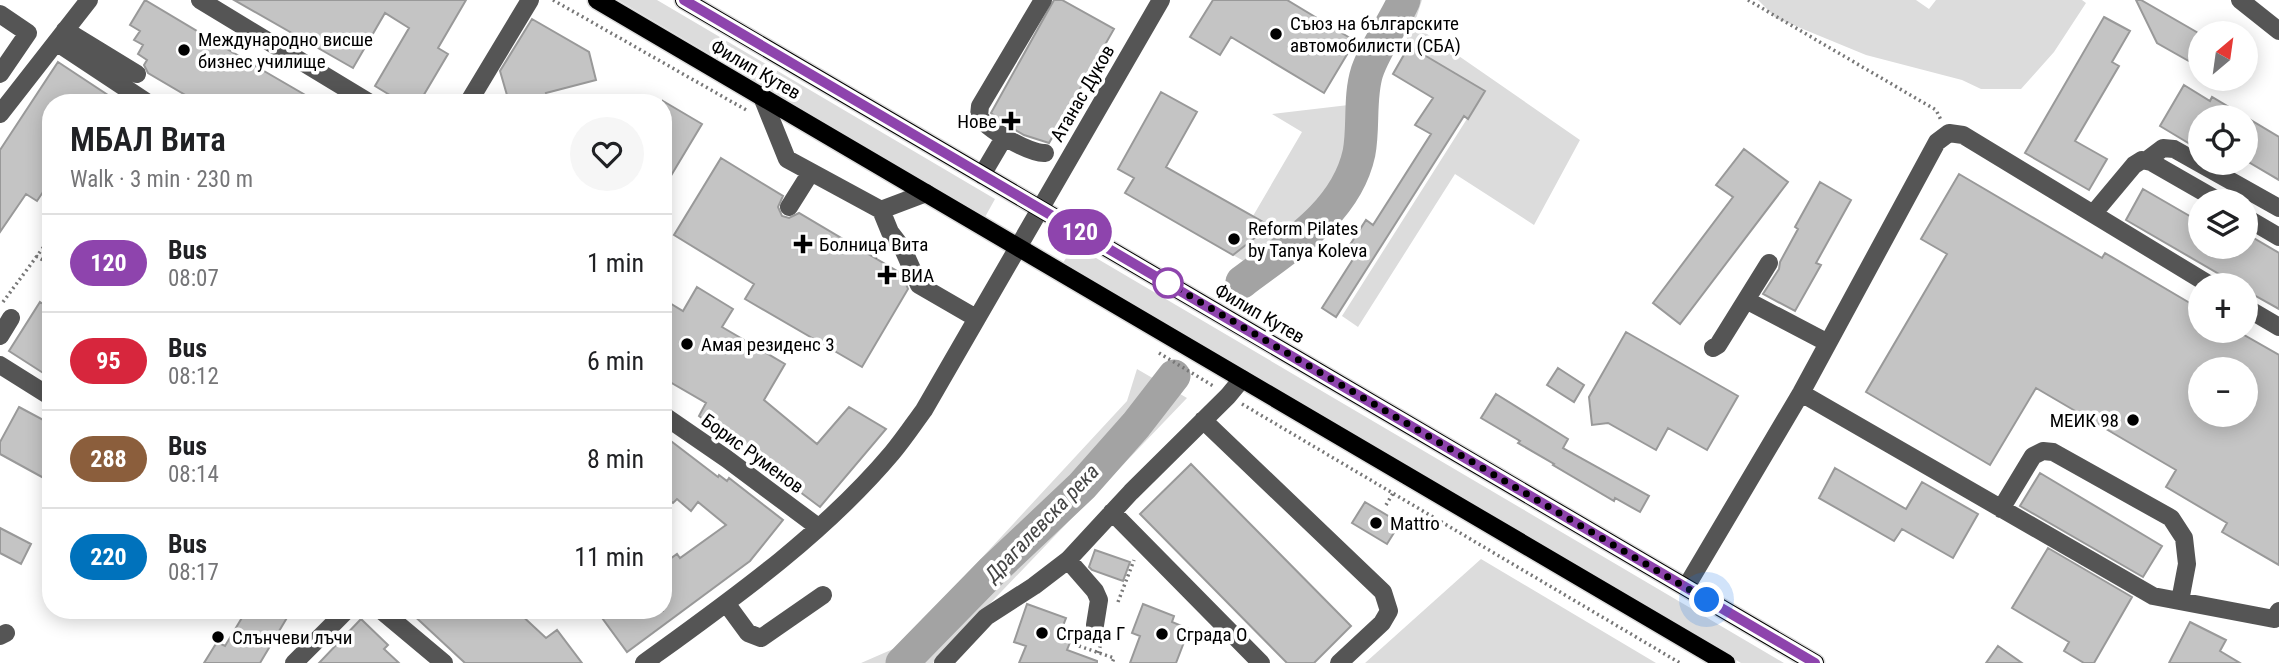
<!DOCTYPE html>
<meta charset="utf-8">
<style>
body{margin:0;font-family:"Roboto Condensed",sans-serif;background:#f6f6f6;color:#202124;height:100vh;display:flex;flex-direction:column;font-size:26px;white-space:nowrap}
*{box-sizing:border-box;margin:0}
p{font-size:23px;color:#757577}
.icon{flex:none;width:38px;height:38px;fill:none;stroke:currentColor;stroke-width:2;stroke-linecap:round;stroke-linejoin:round}
.map{position:relative;flex:1;overflow:hidden}
.side{position:absolute;left:42px;top:94px;width:630px;height:525px;display:flex;flex-direction:column;background:#fff;border-radius:28px;box-shadow:0 4px 18px #0003}
.side>*{flex:none}
.badge{padding:0 14px;border-radius:23px;font-size:24px;line-height:46px}
.needle{width:46px;rotate:29deg}
.buttons{position:absolute;left:2188px;top:21px;display:grid;gap:14px}
.buttons a{display:grid;place-items:center;width:70px;height:70px;border-radius:50%;background:#fff;box-shadow:0 4px 18px #0003;font-size:35px}
.you{position:absolute;width:35px;height:35px;margin:-18px;border:5px solid #fff;border-radius:50%;background:#1a73e8;box-shadow:0 0 0 10px #1a73e833}
.map>.badge{position:absolute;translate:-50% -50%;box-shadow:0 0 0 4px #fff}
.round{display:grid;place-items:center;flex:none;width:74px;height:74px;border-radius:37px;background:#f6f6f6}
.headline{display:flex;align-items:center;justify-content:space-between;height:119px;padding:0 28px}
h1{font-size:33px;font-weight:600;line-height:52px}
ul{padding:0;list-style:none}
li{display:flex;align-items:center;gap:21px;height:98px;padding:0 28px;border-top:2px solid #e0e0e0}
li div{flex:1}
li b{display:block;font-size:26px}
li em{font-style:normal}
li .badge{min-width:77px;font-weight:700;text-align:center}
.map>svg:first-child{display:block}
.green{fill:#dcdcdc}
.lines{fill:none;stroke-linecap:round;stroke-linejoin:round}
.river{stroke:#a3a3a3;stroke-width:33}
.building{fill:#c4c4c4;stroke:#999;stroke-width:2;fill-rule:evenodd}
.major-casing{stroke:#dbdbdb;stroke-width:21}
.path{stroke:#777;stroke-width:3.5;stroke-dasharray:2 3.5;stroke-linecap:butt}
.minor{stroke:#555;stroke-width:18}
.major{stroke:#000;stroke-width:18}
.line-casing{stroke:#fff;stroke-width:16}
.line{stroke:#8e44ad;stroke-width:10}
.walk{stroke:#000;stroke-width:7;stroke-dasharray:0 12.6}
.poi-dot{fill:#000;stroke:#fff;stroke-width:2.5}
.stop-dot{fill:#fff;stroke:#8e44ad;stroke-width:3.5}
.labels{text-anchor:middle;stroke-width:7;stroke-linejoin:round;paint-order:stroke}
.poi-label{font-size:19px;fill:#000;stroke:#fff;text-anchor:start}
.street-label{font-size:19px;fill:#000;stroke:#fff}
.water-label{font-size:21px;font-style:italic;fill:#444;stroke:#fff}
</style>
<div class="map">
<svg width="2279" height="663" viewBox="0 0 2279 663">
<rect width="100%" height="100%" fill="#fff"/>
<path class="green" d="M618,0H657L995,199L985,217Z
M1409,0H1422L1414,25L1580,140L1534,225L1455,174L1358,327L1342,316L1484,92L1409,46L1402,20Z
M1758,0H1916L1929,9L1936,0H2082L2086,3L2054,52L2021,89H1981L1962,80L1866,55L1776,18Z
M1357,104C1359,195 1318,217 1251,265L1233,255L1270,227L1253,216L1302,132L1272,114Z
M1074,245L1784,663H1741L1063,263Z
M1137,369L1187,398L933,663H861L900,646L1127,401Z
M1481,559L1656,663H1365Z"/>
<g class="lines">
<path class="river" d="M1242,282C1288,247 1346,213 1359,153C1364,127 1359,97 1367,72C1376,46 1393,25 1404,0
M902,663L991,572L1082,486L1136,425L1174,376"/>
</g>
<path class="building" d="M145,0L264,71L319,103H199L148,73L144,65L147,60L138,54L143,45L134,40L140,31L130,25Z
M234,0H466L438,48L448,54L419,103H403L375,86L409,28L385,13L353,68Z
M1054,0H1062L1114,29L1049,143L1024,135L1005,124L991,113Z
M1213,0H1287L1355,41L1324,93L1231,37L1220,55L1190,37Z
M2136,0H2141L2200,34V54L2194,64L2157,43Z
M2104,17L2130,31L2112,62L2119,66L2075,141L2107,159L2089,190L2025,153Z
M532,19L589,52L596,80L546,93L549,103H530L528,97L509,102L500,71Z
M1409,46L1485,91L1468,119L1464,116L1336,317L1322,308L1357,253L1348,248L1366,220L1373,225L1431,134L1415,125L1433,98L1393,74Z
M58,62L120,103H51V180L37,201L26,194L0,232V150Z
M2184,85L2210,101L2212,97L2279,137V180L2245,160V117H2200V150L2160,126Z
M1161,92L1197,112L1166,167L1270,226L1233,255L1125,193L1134,178L1118,169Z
M663,101L702,124L663,189Z
M1744,149L1788,182L1680,324L1653,303L1733,197L1716,185Z
M721,158L783,196L778,207L782,216L789,218L799,213L902,274L908,289L862,367L745,299L754,284L674,235Z
M1959,174L2102,258L2105,253L2200,309V331H2237L2279,355V565L2222,532L2227,523L2166,487L2176,470L2036,388L1990,465L1866,392L1947,254L1921,239ZM2200,369H2245V415H2200Z
M1820,182L1851,200L1816,263L1821,265L1795,311L1763,294L1779,269L1780,262L1798,229L1795,227Z
M2143,189L2200,222V247H2245V233L2279,253V309L2245,290V285H2238L2126,220Z
M697,287L733,309L722,327L785,364L764,400L817,444L849,407L886,429L820,507L699,416L706,403L663,378V299L683,311Z
M40,302L51,309V378L9,351Z
M1626,332L1738,396L1707,450L1668,428L1656,450L1608,423L1592,425L1589,397Z
M1558,368L1584,385L1574,402L1547,385Z
M1496,394L1568,439L1563,448L1649,496L1640,512L1615,498L1614,501L1553,465L1554,464L1518,443L1520,441L1481,418Z
M19,407L51,424V482L0,454V442Z
M663,435L718,477L719,475L727,481L729,478L783,520L750,561L627,652L597,611H663V564L677,554L680,558L726,525L698,502L691,511L677,499L673,503L663,495Z
M1191,464L1351,626L1314,663H1287L1140,514Z
M1835,468L1906,509L1922,482L1978,514L1953,558L1902,529L1894,541L1819,498Z
M2040,473L2162,546L2143,577L2020,506Z
M1365,502L1400,523L1387,544L1352,523Z
M0,528L31,544L21,564L0,553Z
M2048,548L2132,597L2094,663H2084L2064,651L2069,642L2012,608Z
M1095,550L1130,562L1123,581L1092,570L1089,567Z
M1027,604L1066,618L1061,631L1073,635L1067,650L1097,661V663H1019L1026,646L1014,642Z
M1143,604L1174,616L1172,622L1189,629L1176,663H1130L1140,636L1132,633Z
M246,611H291L260,663H204L217,642L225,646Z
M409,611H517L546,638L557,630L582,663H465Z
M361,619L388,645L384,649L399,663H319Z
M2190,622L2226,640L2220,651L2240,663H2169Z
M1998,646L2022,663H1986Z"/>
<g class="lines">
<g class="major-casing">
<path id="major" d="M597,0L1726,663
M684,0L1815,663"/>
</g>
<path class="path" d="M553,0L748,111
M1748,0L1936,110L1941,120
M1087,212L1089,207
M36,256L51,265
M875,258L881,248
M3,302L51,237
M1159,353L1215,387
M1242,404L1680,663
M1386,505L1393,493
M1118,602L1134,560
M1079,646L1114,658L1112,663
M1098,653L1102,641"/>
<path class="minor" d="M200,0L370,103
M1043,0L980,106L979,116C986,129 1030,154 1045,153
M2240,0L2279,31
M0,14L28,33L0,74
M65,30L137,74
M56,42L148,103
M762,97L787,159L881,210L926,193
M468,103L530,0
M0,114L89,0
M2147,160L2163,148L2174,149L2279,208
M982,175L1005,136
M789,207L811,172
M881,210L890,232L903,249L919,285L976,318
M2093,214L2134,165L2142,160L2151,162L2219,201
M2245,217L2279,237
M1746,300L1828,343
M2245,307L2279,327
M0,336L11,318
M1713,348L1718,345L1769,263
M0,365L51,397
M1801,393L2153,596L2274,619L2279,611
M663,415L727,459L818,527
M1203,420L1383,592L1389,611L1382,623L1339,663
M2001,509L2033,456L2043,451L2053,452L2171,518L2184,538L2187,564L2180,601
M1112,512L1261,663
M1068,560L1095,591L1099,600L1095,625
M1686,587L1801,393L1937,142L1949,133L1963,135L2210,285
M726,603L748,633L761,638L823,595
M382,611L444,663
M0,636L6,633
M294,663L346,611
M644,663C731,600 822,536 892,453C903,440 913,425 924,410L1161,0
M943,663L986,617L1034,586L1068,560L1131,492L1228,396L1242,379"/>
<use href="#major" class="major"/>
</g>
<g class="lines">
<g class="line-casing">
<path id="line" d="M684,0L1815,663"/>
</g>
<use href="#line" class="line"/>
<path class="walk" d="M1168,283L1707,600"/>
</g>
<g class="poi-dot">
<circle cx="1276" cy="34" r="7"/>
<circle cx="184" cy="50" r="7"/>
<path d="M1007.5 110.5h7v7h7v7h-7v7h-7v-7h-7v-7h7z"/>
<circle cx="1234" cy="239" r="7"/>
<path d="M799.5 233.5h7v7h7v7h-7v7h-7v-7h-7v-7h7z"/>
<path d="M883.5 264.5h7v7h7v7h-7v7h-7v-7h-7v-7h7z"/>
<circle cx="687" cy="344" r="7"/>
<circle cx="2133" cy="420" r="7"/>
<circle cx="1376" cy="523" r="7"/>
<circle cx="1042" cy="633" r="7"/>
<circle cx="1162" cy="634" r="7"/>
<circle cx="218" cy="637" r="7"/>
</g>
<circle class="stop-dot" cx="1168" cy="283" r="14"/>
<g class="labels">
<g class="poi-label">
<text x="1290" y="30">Съюз на българските<tspan x="1290" dy="22">автомобилисти (СБА)</tspan></text>
<text x="198" y="46">Международно висше<tspan x="198" dy="22">бизнес училище</tspan></text>
<text x="997" y="128" text-anchor="end">Нове</text>
<text x="1248" y="235">Reform Pilates<tspan x="1248" dy="22">by Tanya Koleva</tspan></text>
<text x="819" y="251">Болница Вита</text>
<text x="901" y="282">ВИА</text>
<text x="701" y="351">Амая резиденс 3</text>
<text x="2119" y="427" text-anchor="end">МЕИК 98</text>
<text x="1390" y="530">Mattro</text>
<text x="1056" y="640">Сграда Г</text>
<text x="1176" y="641">Сграда О</text>
<text x="232" y="644">Слънчеви лъчи</text>
</g>
<g class="street-label">
<text transform="translate(756 69) rotate(30)" y="7">Филип Кутев</text>
<text transform="translate(1082 93) rotate(-60)" y="7">Атанас Дуков</text>
<text transform="translate(1260 313) rotate(30)" y="7">Филип Кутев</text>
<text transform="translate(753 453) rotate(36)" y="7">Борис Руменов</text>
</g>
<g class="water-label">
<text transform="translate(1042 523) rotate(-46)" y="7">Драгалевска река</text>
</g>
</g>
</svg>
<div class="buttons">
<a><svg class="needle" viewBox="-14 -14 28 28"><path d="M0-13l5 13h-10z" fill="#e53935"/><path d="M0 13l5-13h-10z" fill="#757577"/></svg></a>
<a><svg class="icon" aria-label="locate" viewBox="0 0 24 24"><circle cx="12" cy="12" r="6"/><path d="M12 2v4M12 18v4M2 12h4M18 12h4"/></svg></a>
<a><svg class="icon" aria-label="layers" viewBox="0 0 24 24"><path d="M12 4l9 5-9 5-9-5zM3 14l9 5 9-5"/></svg></a>
<a>+</a>
<a>−</a>
</div>
<div class="you" style="left:1707px;top:600px"></div>
<b class="badge" style="left:1080px;top:232px;background:#8e44ad;color:#fff">120</b>
<section class="side">
<div class="headline"><div><h1>МБАЛ Вита</h1><p>Walk · 3 min · 230 m</p></div><a class="round"><svg class="icon" aria-label="heart" viewBox="0 0 24 24"><path d="M12 20l-8-8c-3-5 5-10 8-4 3-6 11-1 8 4z"/></svg></a></div>
<ul>
<li><span class="badge" style="background:#8e44ad;color:#fff">120</span><div><b>Bus</b><p>08:07</p></div><em>1 min</em></li>
<li><span class="badge" style="background:#d7263d;color:#fff">95</span><div><b>Bus</b><p>08:12</p></div><em>6 min</em></li>
<li><span class="badge" style="background:#8b5e3c;color:#fff">288</span><div><b>Bus</b><p>08:14</p></div><em>8 min</em></li>
<li><span class="badge" style="background:#0072bc;color:#fff">220</span><div><b>Bus</b><p>08:17</p></div><em>11 min</em></li>
</ul>
</section>
</div>
